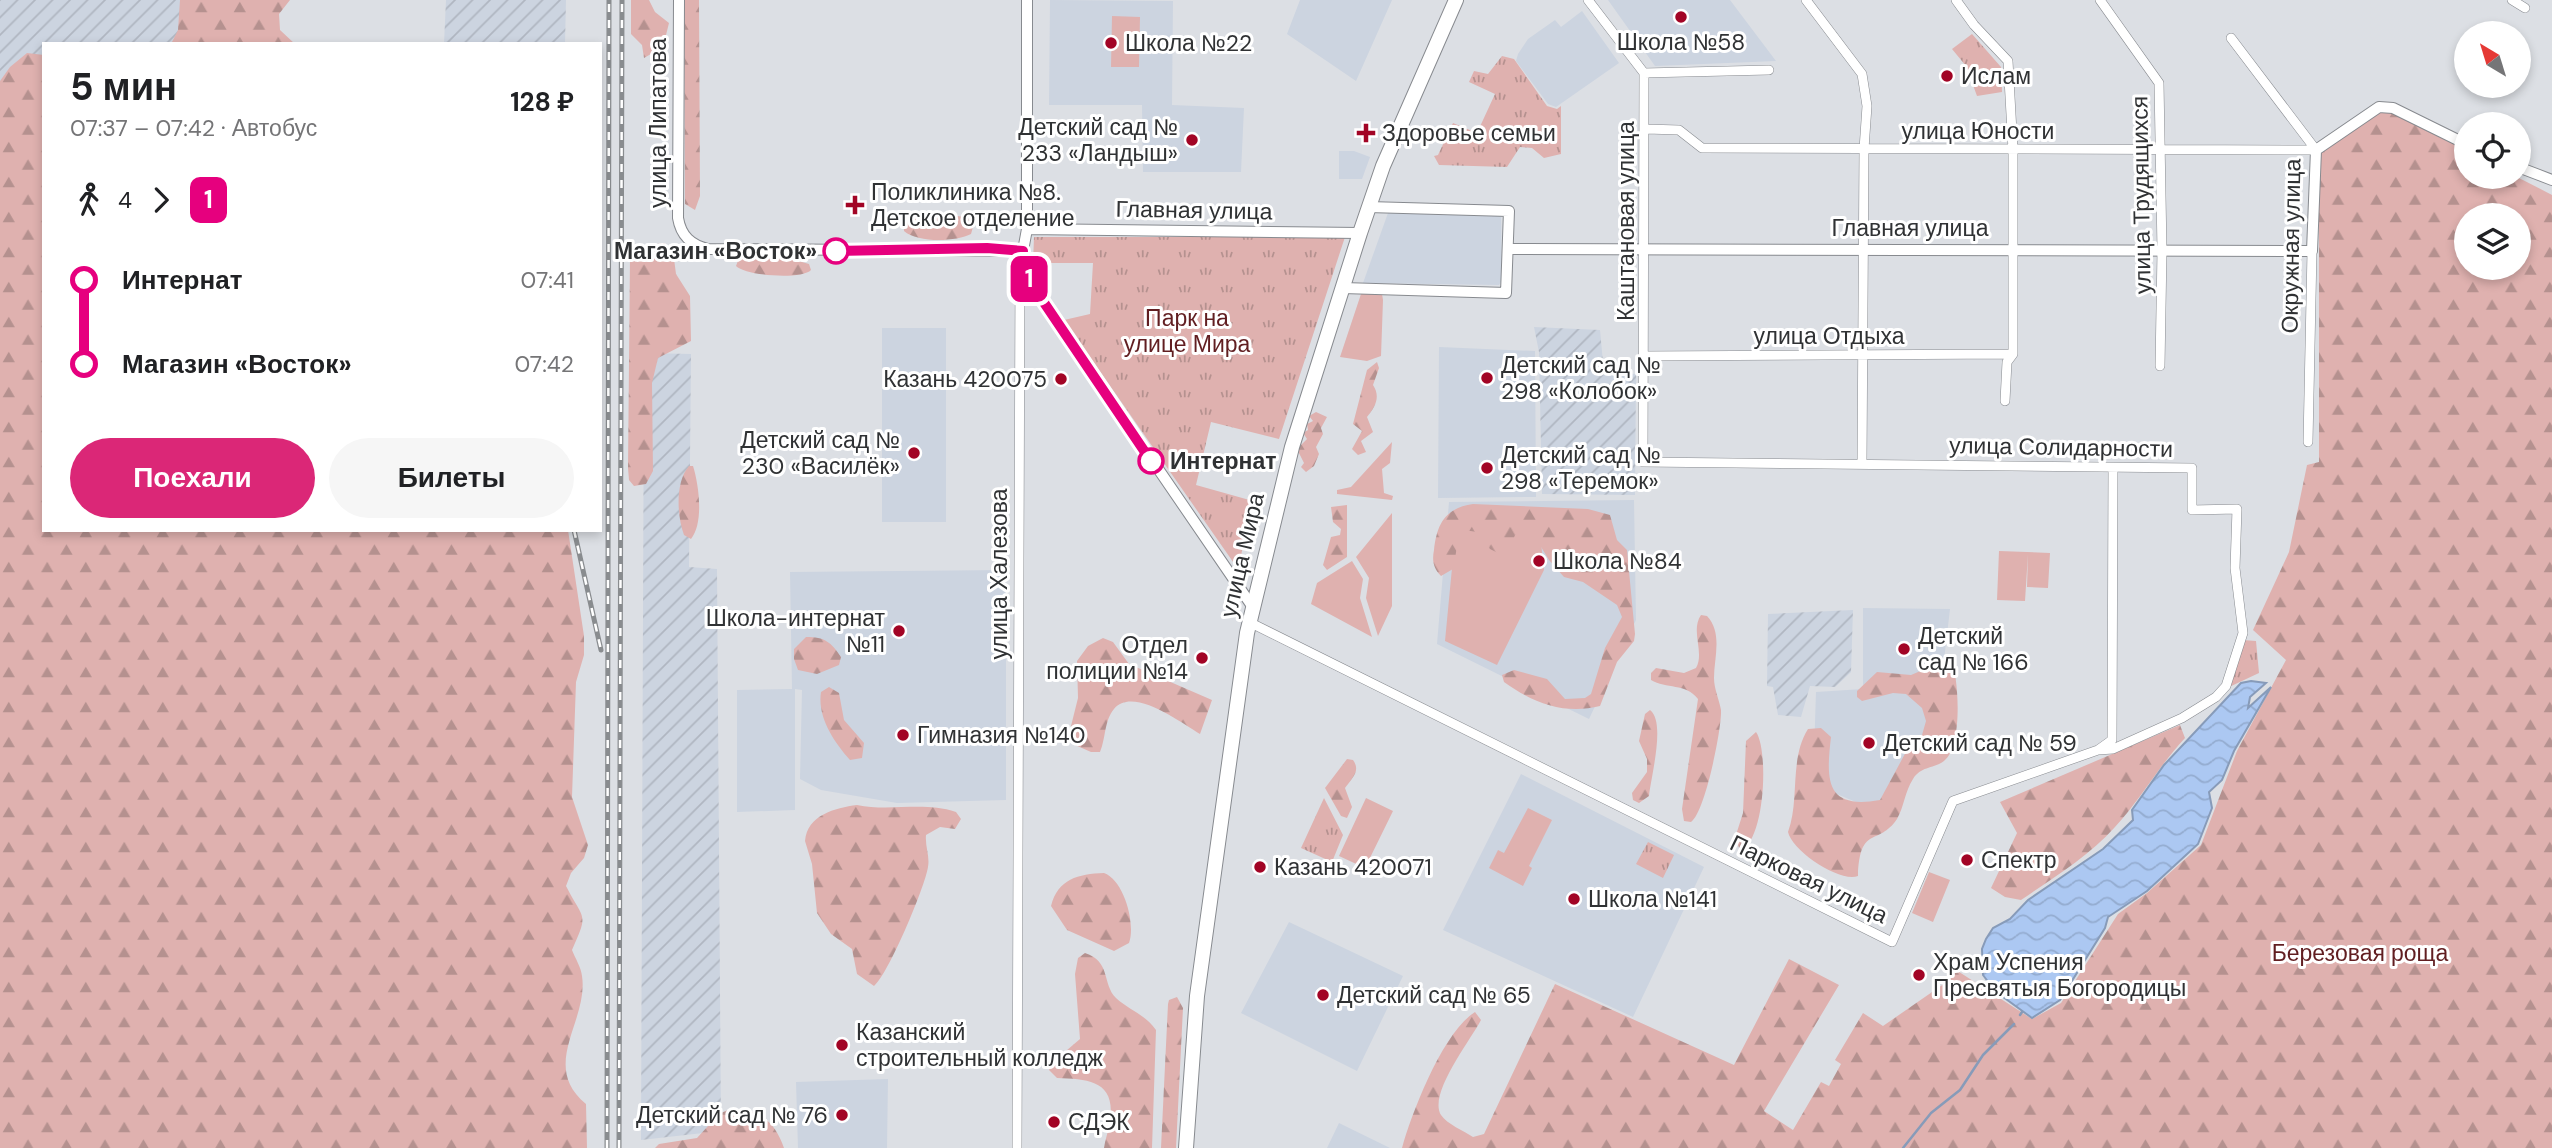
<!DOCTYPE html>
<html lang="ru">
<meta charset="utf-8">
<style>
body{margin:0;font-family:"DM Sans",sans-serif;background:#f6f6f6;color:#202124;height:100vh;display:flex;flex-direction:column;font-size:26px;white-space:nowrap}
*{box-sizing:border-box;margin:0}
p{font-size:23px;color:#757577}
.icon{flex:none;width:38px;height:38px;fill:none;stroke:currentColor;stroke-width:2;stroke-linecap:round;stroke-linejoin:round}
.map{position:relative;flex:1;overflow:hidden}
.panel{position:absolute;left:42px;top:42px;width:560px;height:490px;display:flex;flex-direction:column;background:#fff;border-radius:0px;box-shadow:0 4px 10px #0003}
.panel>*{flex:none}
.badge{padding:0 14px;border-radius:10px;font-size:24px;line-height:46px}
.needle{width:46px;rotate:322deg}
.fabs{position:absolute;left:2454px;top:21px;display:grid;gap:14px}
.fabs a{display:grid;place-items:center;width:77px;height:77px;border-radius:50%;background:#fff;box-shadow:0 4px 10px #0003;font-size:35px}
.map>.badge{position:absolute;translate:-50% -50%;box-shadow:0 0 0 4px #fff}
.legs{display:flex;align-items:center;gap:10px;height:77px;padding:0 28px;font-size:23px}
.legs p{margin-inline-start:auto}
.overview{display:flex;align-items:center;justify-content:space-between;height:119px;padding:0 28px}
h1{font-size:38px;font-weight:700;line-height:52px}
.primary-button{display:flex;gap:14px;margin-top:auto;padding:14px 28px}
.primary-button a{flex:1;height:80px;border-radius:42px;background:#db2777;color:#fff;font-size:28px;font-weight:700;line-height:80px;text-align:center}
.primary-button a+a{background:#f6f6f6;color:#202124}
ul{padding:0 28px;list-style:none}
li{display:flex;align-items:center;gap:24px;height:84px;font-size:26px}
li i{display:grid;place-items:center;width:10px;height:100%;margin:0 9px;background:currentColor}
li i::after{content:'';width:18px;height:18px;margin:-9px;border:5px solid;border-radius:50%;background:#fff}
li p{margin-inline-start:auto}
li:first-child i{background:linear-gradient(#0000 50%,currentColor 0)}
li:last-child i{background:linear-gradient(currentColor 50%,#0000 0)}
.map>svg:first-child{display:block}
.built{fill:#ccd4e0}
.industrial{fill:url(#industrial-furrows)}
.green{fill:#dfb1af}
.forest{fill:url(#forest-firs);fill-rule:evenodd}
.park{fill:url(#park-tufts)}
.water{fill:url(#water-waves);stroke:#879bb9;stroke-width:2}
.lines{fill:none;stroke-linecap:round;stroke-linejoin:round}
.stream{stroke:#879bb9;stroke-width:2.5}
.minor-casing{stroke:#878a8f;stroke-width:10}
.tertiary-casing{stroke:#878a8f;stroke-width:12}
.primary-casing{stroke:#878a8f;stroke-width:16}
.minor{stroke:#fff;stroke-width:9}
.tertiary{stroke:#fff;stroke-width:10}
.primary{stroke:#fff;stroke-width:14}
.rail-casing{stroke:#898c8f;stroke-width:5}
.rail{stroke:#fff;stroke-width:2.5;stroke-dasharray:8;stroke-linecap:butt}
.line-1-casing{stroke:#fff;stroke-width:16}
.line-1{stroke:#e6007e;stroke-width:10}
.poi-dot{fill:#a20425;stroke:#fff;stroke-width:2.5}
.stop-1-dot{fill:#fff;stroke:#e6007e;stroke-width:3.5}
.labels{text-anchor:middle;stroke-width:6;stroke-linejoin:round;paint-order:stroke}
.poi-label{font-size:23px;fill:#303234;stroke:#fff;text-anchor:start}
.street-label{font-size:23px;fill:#303234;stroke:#fff}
.stop-label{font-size:23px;font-weight:bold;fill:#303234;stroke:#fff;text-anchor:end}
.park-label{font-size:23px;fill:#611e21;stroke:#fff}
</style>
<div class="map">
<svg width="2552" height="1148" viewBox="0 0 2552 1148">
<defs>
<pattern id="industrial-furrows" width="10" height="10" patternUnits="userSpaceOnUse" patternTransform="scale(1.75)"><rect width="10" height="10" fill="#ccd4e0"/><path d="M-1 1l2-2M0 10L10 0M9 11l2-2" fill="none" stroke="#b0b6c1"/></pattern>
<pattern id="forest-firs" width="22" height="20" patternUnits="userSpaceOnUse" patternTransform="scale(1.75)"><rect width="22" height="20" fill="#dfb1af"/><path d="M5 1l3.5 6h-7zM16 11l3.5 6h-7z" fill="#b5918f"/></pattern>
<pattern id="park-tufts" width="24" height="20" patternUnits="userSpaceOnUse" patternTransform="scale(1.75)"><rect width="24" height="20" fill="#dfb1af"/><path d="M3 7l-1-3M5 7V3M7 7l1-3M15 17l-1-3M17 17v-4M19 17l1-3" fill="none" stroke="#b5918f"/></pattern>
<pattern id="water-waves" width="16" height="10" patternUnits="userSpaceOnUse" patternTransform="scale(1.75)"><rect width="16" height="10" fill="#acc8f2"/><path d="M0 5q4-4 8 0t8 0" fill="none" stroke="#94acd0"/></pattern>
</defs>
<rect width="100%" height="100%" fill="#dcdfe4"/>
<path class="built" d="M1050,0L1173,1L1172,105L1244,108L1241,172H1143L1142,105H1049Z
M1300,0H1392L1356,81L1287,34Z
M1608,0H1730L1776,61L1655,66Z
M1582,11L1619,63L1556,107L1548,104L1516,61L1518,54L1528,39L1555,20L1561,27Z
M1339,151H1354L1370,157L1362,179H1339Z
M1388,213L1501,216L1502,280L1499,285L1363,283Z
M882,328H946V522H882Z
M1439,347L1535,351L1536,497L1438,498Z
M1634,500L1636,620L1589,719L1437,644L1449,502Z
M1006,570V800L897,803L821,790L800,779L802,690L795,689V810L737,812V690L792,689L790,572Z
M1863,608L1950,609L1939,703L1894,818L1813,784L1816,692L1863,689Z
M1521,774L1704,867L1633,1017L1443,930Z
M1289,922L1403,976L1357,1071L1241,1013Z
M888,1079L887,1148H798L796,1082Z
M1339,1123L1390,1148H1327Z"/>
<path class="industrial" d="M0,0H214L213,44H44V178L0,176Z
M446,0H566L565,44H444Z
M1534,327L1600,330L1604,373L1636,374L1635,495L1542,494L1539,352Z
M644,353L691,354L689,567L717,569L721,1131L641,1140Z
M1853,610L1851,672L1835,687L1810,686L1801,717L1778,715L1773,687L1767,686L1768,614Z"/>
<path class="green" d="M1112,16L1140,17L1139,67H1111Z
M1362,291L1382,294L1383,300L1381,356L1367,361L1340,357Z
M1392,442L1390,463L1382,469L1384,493L1393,496L1392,500L1337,494V490L1351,487Z
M1392,513V606L1378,636L1366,598L1369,578L1356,557Z
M1538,515L1544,570L1497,665L1445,641L1457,516Z
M1999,551L2050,553L2048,588L2027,587L2028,554L2025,601L1997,600Z
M1352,561L1363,579L1360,598L1372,637L1311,604L1317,583Z
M1366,798L1393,811L1365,868L1339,856Z
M1528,808L1552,820L1529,866L1532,868L1523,886L1489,868L1498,850L1504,853Z
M1929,872L1950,880L1933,922L1912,913Z"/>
<path class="forest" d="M180,0H290L279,14L280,30L295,44H171L178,30Z
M631,0H649L655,12L669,23L663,47L644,58L642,45L631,34Z
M684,0H699L700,196L695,210L685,204Z
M27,53L44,55V530H568L584,636V655L576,682L572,797L588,845L584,858L571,873L566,886C584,921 589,912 572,950C575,958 581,967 582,976C589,1021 539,1065 586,1104L587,1148H0V81L10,67Z
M2385,108L2466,150V177H2517L2552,195V1148H1402C1412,1112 1443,1032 1475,1012L1481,1020C1470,1041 1428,1094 1441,1115C1447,1124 1464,1131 1473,1137L1484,1134L1555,984L1734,1065L1789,959L1839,985L1764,1111L1793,1130L1821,1082L1829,1086L1841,1064L1835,1060L1863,1013L1883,1026L1948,981L1953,968L2032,1019L2061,1003L2118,914L2147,893L2201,845L2237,751L2286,660L2253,630L2289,552L2307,465L2319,462V154ZM2466,215H2518V268H2466Z
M948,214L968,218L973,227L971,234C956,242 917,243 904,231V222L915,216Z
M664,243L673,251L676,274L690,296L691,341L658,358L652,383L653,471L646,484L634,486L629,480L628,468L630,257L637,247Z
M739,258L795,260L809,264L811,270C802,280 746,276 736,266Z
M1377,362L1379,368L1373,385C1381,397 1375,407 1367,417L1373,432L1361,441L1366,452L1358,455L1352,449L1362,431L1353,424L1367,370Z
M1316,412L1327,417L1321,428L1323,434L1316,447L1319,454L1314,466L1306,472L1301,467L1304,463L1297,449L1307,439L1303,433L1308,430L1307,424L1313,421L1309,416Z
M689,466H693C699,485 704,523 691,539L684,535C677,516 675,482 689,466Z
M1473,504L1588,509L1610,515L1617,540L1627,550L1635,634L1634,641L1617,662L1600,706C1565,715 1533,703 1504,682L1502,675L1514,670L1547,679L1565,699L1585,698L1591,694L1605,648L1622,617L1617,605L1583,582L1564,577L1549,560L1535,537L1515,535L1508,553L1502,555L1490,549L1477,532L1464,530C1455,540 1457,556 1453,569L1441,576C1433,568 1432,560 1434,550C1437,524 1445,508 1473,504Z
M1347,505V557L1327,570L1323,565L1331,537L1340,535L1341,529L1333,522L1331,507Z
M1701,615L1707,616C1723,633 1714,658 1714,678C1714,689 1719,699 1721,710C1722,728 1705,813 1691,822L1684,821L1682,809L1698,699C1686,683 1666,689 1651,680V673L1656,668L1684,673L1696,668C1705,652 1690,631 1701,615Z
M806,637C825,637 831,642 841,657L839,665L817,674L798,670L794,659V649Z
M1103,638L1113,642L1129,664L1212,700L1200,734C1181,723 1133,686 1114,709C1104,721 1106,738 1100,752H1091L1075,745L1071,726L1078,698L1077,661L1088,646Z
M1951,658C1959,678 1963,747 1944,761C1933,769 1921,766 1913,779C1905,791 1904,807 1897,819C1878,847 1860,824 1858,876C1840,883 1792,851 1788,832C1800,800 1789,759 1808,729L1821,728L1831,737C1826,780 1825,810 1880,800L1907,750L1922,735L1926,721L1922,708L1906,694L1893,693L1862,701L1857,697V691L1877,672L1911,675Z
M829,687L839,693L844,720L864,743L862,758L850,760C834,742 817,717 821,692Z
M1650,710C1666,722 1651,776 1649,796L1639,803L1633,800L1632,793L1647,772V759L1639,741L1645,714Z
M2180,725L2185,738C2159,766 2140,800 2115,827C2088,857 2053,878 2021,900L2005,897L1991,888L2017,833L2000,802Z
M1756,732C1769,750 1765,843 1740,850L1735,838L1743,813L1746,741Z
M1347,759L1353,760C1361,771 1352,778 1345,788L1352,807L1347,818L1341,816L1325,788Z
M857,805C890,812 923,801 956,812L961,819L955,829L940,827L926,835C925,847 930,856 928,867C925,887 888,975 874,986L857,974L852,949L831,934L817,913L812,864L805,841C807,815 835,808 857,805Z
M1104,873C1124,880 1136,924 1129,943L1114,951L1067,930L1051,906C1058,879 1078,874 1104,873Z
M1085,953C1111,961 1102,984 1116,998C1129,1010 1146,1015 1156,1030L1152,1148H1104C1105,1139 1109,1130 1110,1121C1116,1081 1089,1079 1057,1078L1049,1070L1053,1062L1080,1039L1075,974L1078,958Z
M1177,997L1183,1008L1176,1148H1161L1168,1004L1169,1000Z
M730,1109C759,1108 775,1122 784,1148H655L659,1144L697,1138L719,1114Z"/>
<path class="park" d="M1972,34L2001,67L2002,92L1977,96L1966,66L1952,49Z
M1502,56L1514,59L1547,106L1557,109L1561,106V154L1544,158L1532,148L1520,147L1507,167L1439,165L1434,156L1438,155L1453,123L1477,133L1495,94L1469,82L1474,71L1488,74Z
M1034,237H1345L1279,439L1211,422L1196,485L1253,501L1238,569L1064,320L1090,314L1093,263H1033Z
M2243,640L2256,641L2259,673L2227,688Z
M1324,798L1343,835L1332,862L1301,848Z
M1648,842L1674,855L1663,878L1636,864Z"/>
<path class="water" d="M2251,681L2266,683L2250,697L2248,708L2271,687L2234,751L2222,780L2209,792L2212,808L2198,844L2147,891L2108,917L2105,928L2060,1000L2032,1018L1995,991L1983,975L1982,949L1986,939L1993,928L2010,919L2028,900L2103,849L2133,820L2132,810L2164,765L2241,683Z"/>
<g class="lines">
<path class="stream" d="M2020,1015L2022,1012
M1903,1148L1931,1113L1960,1090L1983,1055L2014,1024"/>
<g class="minor-casing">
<path id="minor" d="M1588,0L1644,73L1643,462L2192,468V510L2237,509L2235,568L2243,633L2226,686L2216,697L2182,718L2113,749L2098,750
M1806,0L1862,74L1867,106L1864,149L1862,464
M1956,0L1974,25L2008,61L2013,150V354L2007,362L2005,401
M2100,0L2159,83L2162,251L2160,366
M2512,0L2525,8
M2231,38L2316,150
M1644,73L1769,70
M1646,129L1679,130L1702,148L2316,150
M1644,356L2013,354
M2308,442L2312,251
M1249,622L1892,942L1953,801L2098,750L2112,740L2113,468
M1017,1148L1020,267"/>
</g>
<g class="tertiary-casing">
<path id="tertiary" d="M679,0L678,218C681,236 691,245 708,249L1023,251
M1027,0V229L1020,267L1252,606
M2518,167L2552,180
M1027,229L1360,233
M1508,249L2312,251L2316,150L2379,107L2393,108L2466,144
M1343,288L1506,293L1509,211L1368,207"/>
</g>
<g class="primary-casing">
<path id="primary" d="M1186,1148L1197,996L1247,633L1292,447L1360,233L1383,166L1456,0"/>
</g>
<use href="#minor" class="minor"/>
<use href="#tertiary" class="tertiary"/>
<use href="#primary" class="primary"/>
<g class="rail-casing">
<path id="rail" d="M574,530L601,650
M607,1148L609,0
M619,1148L622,0"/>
</g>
<use href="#rail" class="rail"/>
</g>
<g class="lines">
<g class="line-1-casing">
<path id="line-1" d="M836,251L987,248L1023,251L1020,267L1151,461"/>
</g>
<use href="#line-1" class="line-1"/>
</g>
<g class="poi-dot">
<circle cx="1681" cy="17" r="7"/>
<circle cx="1111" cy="43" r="7"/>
<circle cx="1947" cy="76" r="7"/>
<path d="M1362.5 122.5h7v7h7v7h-7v7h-7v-7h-7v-7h7z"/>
<circle cx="1192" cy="140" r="7"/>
<path d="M851.5 194.5h7v7h7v7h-7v7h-7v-7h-7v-7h7z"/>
<circle cx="1487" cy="378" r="7"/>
<circle cx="1061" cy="379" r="7"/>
<circle cx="914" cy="453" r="7"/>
<circle cx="1487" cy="468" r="7"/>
<circle cx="1539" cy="561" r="7"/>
<circle cx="899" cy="631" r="7"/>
<circle cx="1904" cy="649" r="7"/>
<circle cx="1202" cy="658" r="7"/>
<circle cx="903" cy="735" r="7"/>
<circle cx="1869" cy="743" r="7"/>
<circle cx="1967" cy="860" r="7"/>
<circle cx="1260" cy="867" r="7"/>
<circle cx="1574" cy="899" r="7"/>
<circle cx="1919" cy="975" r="7"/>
<circle cx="1323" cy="995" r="7"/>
<circle cx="842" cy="1045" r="7"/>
<circle cx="842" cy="1115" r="7"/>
<circle cx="1054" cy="1122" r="7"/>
</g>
<g class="stop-1-dot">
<circle cx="836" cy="251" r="12"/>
<circle cx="1151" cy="461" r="12"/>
</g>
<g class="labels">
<g class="poi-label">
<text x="1681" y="50" text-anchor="middle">Школа №58</text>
<text x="1125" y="51">Школа №22</text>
<text x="1961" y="84">Ислам</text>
<text x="1178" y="135" text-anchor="end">Детский сад №<tspan x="1178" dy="26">233 «Ландыш»</tspan></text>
<text x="1382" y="141">Здоровье семьи</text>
<text x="871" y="200">Поликлиника №8.<tspan x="871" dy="26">Детское отделение</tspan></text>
<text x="1501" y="373">Детский сад №<tspan x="1501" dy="26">298 «Колобок»</tspan></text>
<text x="1047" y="387" text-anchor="end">Казань 420075</text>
<text x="900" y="448" text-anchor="end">Детский сад №<tspan x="900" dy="26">230 «Василёк»</tspan></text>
<text x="1501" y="463">Детский сад №<tspan x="1501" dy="26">298 «Теремок»</tspan></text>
<text x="1553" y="569">Школа №84</text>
<text x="885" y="626" text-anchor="end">Школа-интернат<tspan x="885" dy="26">№11</tspan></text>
<text x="1918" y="644">Детский<tspan x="1918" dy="26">сад № 166</tspan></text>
<text x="1188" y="653" text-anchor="end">Отдел<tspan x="1188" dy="26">полиции №14</tspan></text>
<text x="917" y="743">Гимназия №140</text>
<text x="1883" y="751">Детский сад № 59</text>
<text x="1981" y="868">Спектр</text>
<text x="1274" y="875">Казань 420071</text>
<text x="1588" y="907">Школа №141</text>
<text x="1933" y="970">Храм Успения<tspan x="1933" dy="26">Пресвятыя Богородицы</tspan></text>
<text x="1337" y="1003">Детский сад № 65</text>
<text x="856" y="1040">Казанский<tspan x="856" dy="26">строительный колледж</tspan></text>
<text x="828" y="1123" text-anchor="end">Детский сад № 76</text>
<text x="1068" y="1130">СДЭК</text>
</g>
<g class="street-label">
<text transform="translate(658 123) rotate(-90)" y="8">улица Липатова</text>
<text x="1978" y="139">улица Юности</text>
<text transform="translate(2141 195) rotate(-91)" y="8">улица Трудящихся</text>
<text transform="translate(1194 210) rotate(1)" y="8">Главная улица</text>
<text transform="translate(1626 221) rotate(-90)" y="8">Каштановая улица</text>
<text x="1910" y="236">Главная улица</text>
<text transform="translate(2291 246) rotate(-89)" y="8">Окружная улица</text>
<text x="1829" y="344">улица Отдыха</text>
<text transform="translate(2061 447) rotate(1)" y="8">улица Солидарности</text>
<text transform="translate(1242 555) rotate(-77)" y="8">улица Мира</text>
<text transform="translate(999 574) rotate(-90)" y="8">улица Халезова</text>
<text transform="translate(1809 879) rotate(26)" y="8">Парковая улица</text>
</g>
<g class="stop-label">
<text x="817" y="259">Магазин «Восток»</text>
<text x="1170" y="469" text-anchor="start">Интернат</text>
</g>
<g class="park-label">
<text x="1187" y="326">Парк на<tspan x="1187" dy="26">улице Мира</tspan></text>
<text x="2360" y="961">Березовая роща</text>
</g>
</g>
</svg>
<div class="fabs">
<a><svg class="needle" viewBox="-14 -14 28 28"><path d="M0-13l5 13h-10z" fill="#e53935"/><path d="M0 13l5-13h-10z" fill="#757577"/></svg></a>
<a><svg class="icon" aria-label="locate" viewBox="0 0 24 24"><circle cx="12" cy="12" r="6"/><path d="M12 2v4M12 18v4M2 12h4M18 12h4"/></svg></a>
<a><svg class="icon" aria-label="layers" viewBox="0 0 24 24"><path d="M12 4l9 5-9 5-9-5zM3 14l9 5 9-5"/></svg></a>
</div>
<b class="badge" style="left:1029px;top:279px;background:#e6007e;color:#fff">1</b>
<section class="panel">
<div class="overview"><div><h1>5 мин</h1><p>07:37 – 07:42 · Автобус</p></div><b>128 ₽</b></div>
<div class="legs"><svg class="icon" aria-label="walk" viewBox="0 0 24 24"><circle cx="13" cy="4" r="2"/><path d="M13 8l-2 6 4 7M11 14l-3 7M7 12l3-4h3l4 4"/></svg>4<svg class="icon" aria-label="forward" viewBox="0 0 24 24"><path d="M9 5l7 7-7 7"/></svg><b class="badge" style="background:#e6007e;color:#fff">1</b></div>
<ul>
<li><i style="color:#e6007e"></i><b>Интернат</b><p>07:41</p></li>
<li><i style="color:#e6007e"></i><b>Магазин «Восток»</b><p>07:42</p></li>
</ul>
<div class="primary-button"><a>Поехали</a><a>Билеты</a></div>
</section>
</div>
